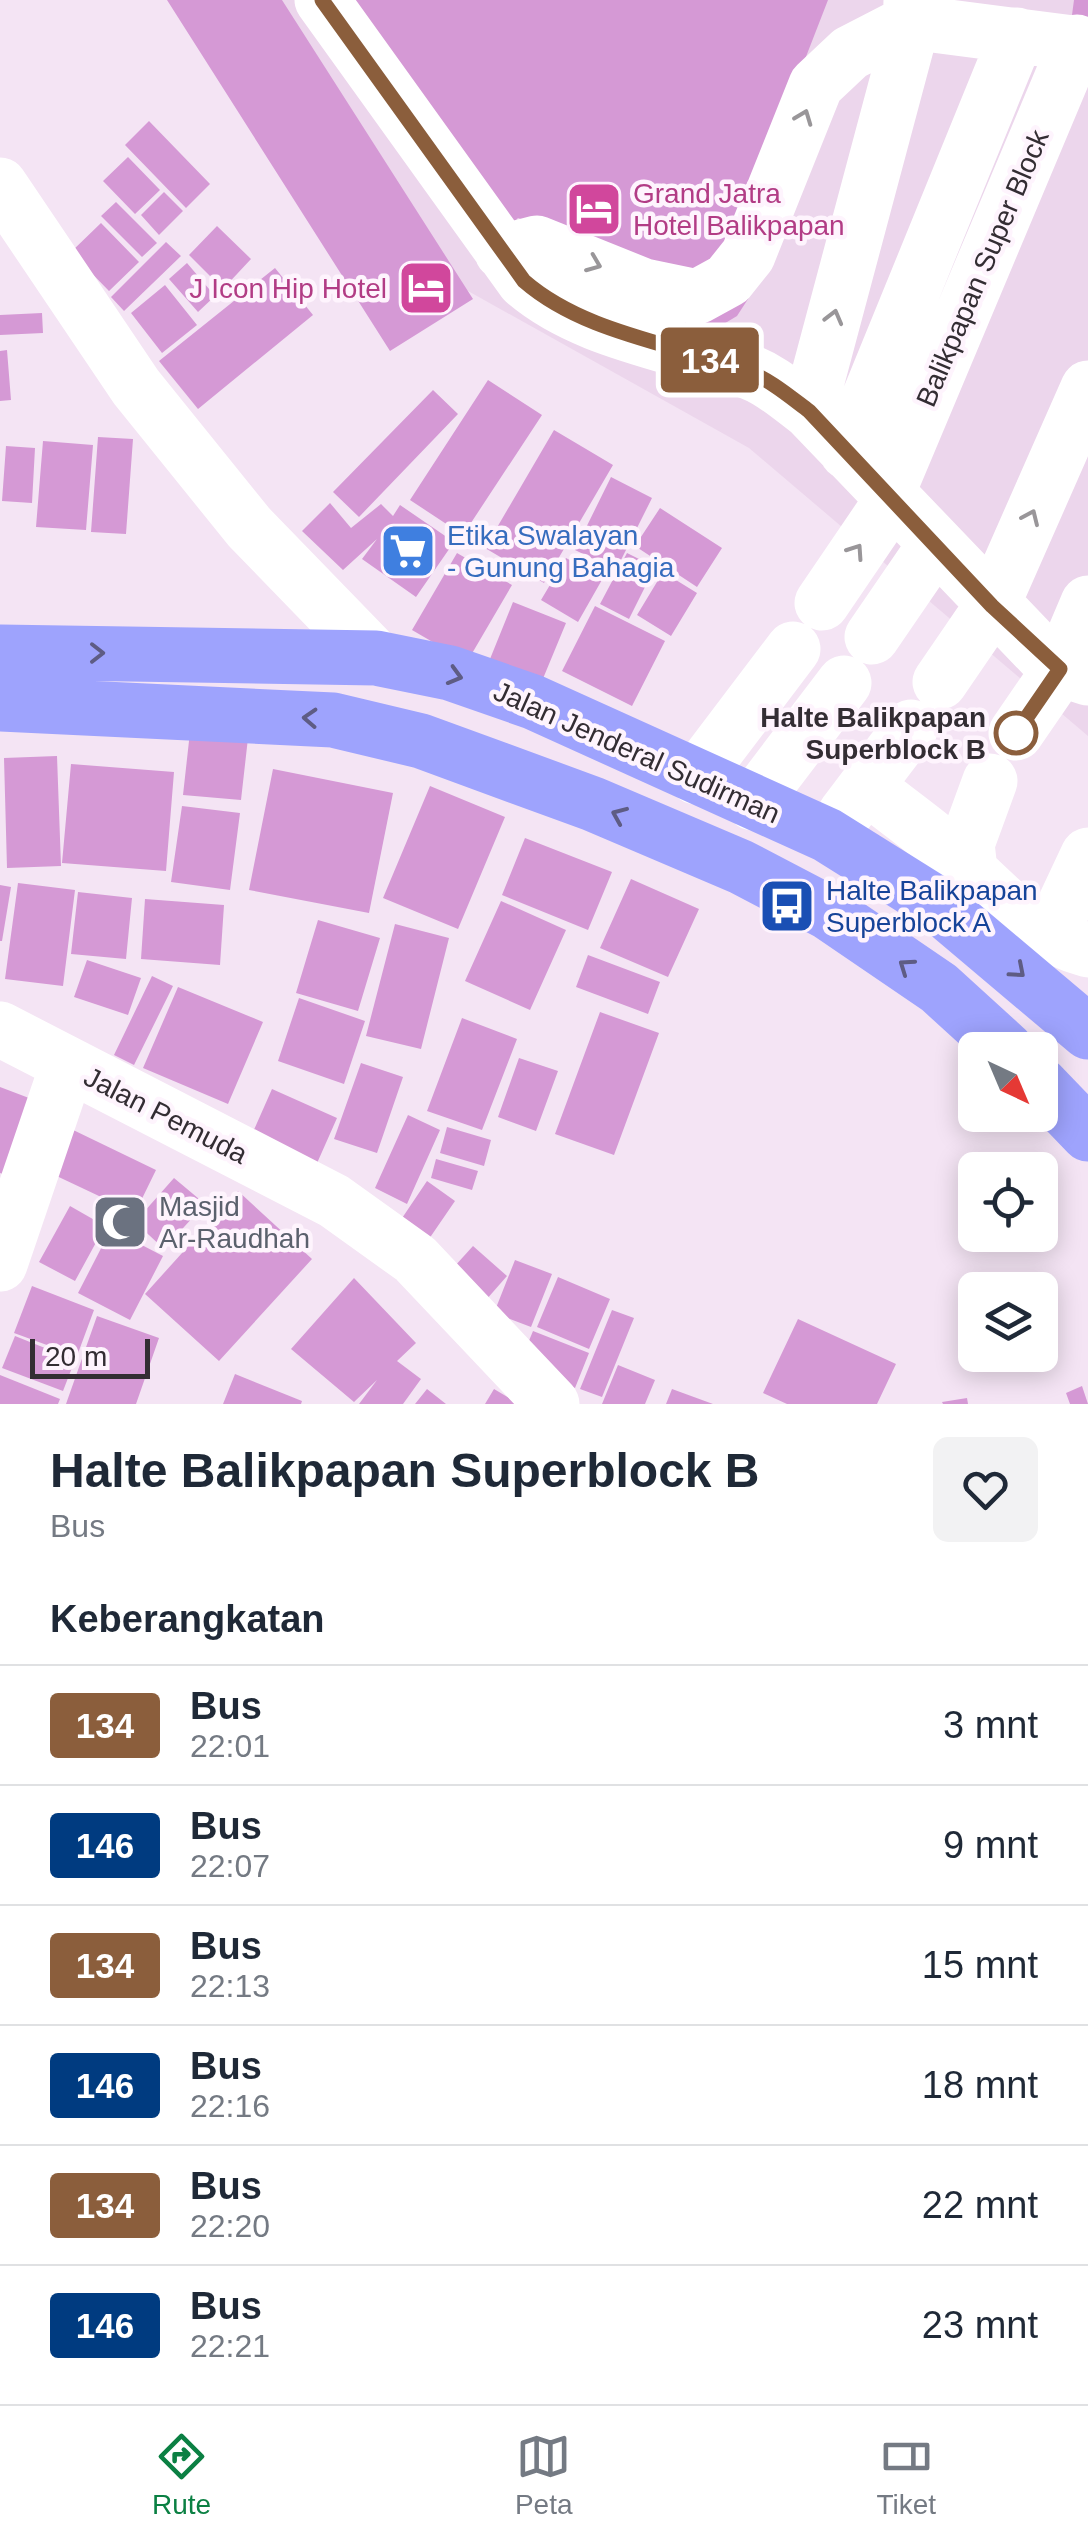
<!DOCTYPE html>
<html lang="id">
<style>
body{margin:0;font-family:Arial,sans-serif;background:#f2f2f3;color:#1f2937;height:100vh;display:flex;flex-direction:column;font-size:38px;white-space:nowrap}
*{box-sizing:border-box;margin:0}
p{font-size:32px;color:#747a83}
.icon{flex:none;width:55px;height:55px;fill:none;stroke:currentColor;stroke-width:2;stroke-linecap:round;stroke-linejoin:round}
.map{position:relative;height:1404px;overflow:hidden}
.drawer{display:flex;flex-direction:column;background:#fff;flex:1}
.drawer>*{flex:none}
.badge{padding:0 20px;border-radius:8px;font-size:35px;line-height:65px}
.needle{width:65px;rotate:136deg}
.tools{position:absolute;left:958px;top:1032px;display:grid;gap:20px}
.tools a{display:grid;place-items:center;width:100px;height:100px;border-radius:15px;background:#fff;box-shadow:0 5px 25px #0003;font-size:50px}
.scale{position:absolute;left:30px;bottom:25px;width:120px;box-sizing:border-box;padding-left:10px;border:5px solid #332d33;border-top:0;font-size:28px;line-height:35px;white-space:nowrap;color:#332d33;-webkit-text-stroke:8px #fef4fd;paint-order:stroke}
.map>.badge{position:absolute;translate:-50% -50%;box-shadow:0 0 0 5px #fff}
h2{padding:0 50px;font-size:38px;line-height:90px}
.round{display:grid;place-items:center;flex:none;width:105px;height:105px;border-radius:15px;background:#f2f2f3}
.head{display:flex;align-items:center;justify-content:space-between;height:170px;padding:0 50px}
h1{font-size:48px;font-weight:800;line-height:75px}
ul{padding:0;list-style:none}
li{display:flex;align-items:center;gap:30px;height:120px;padding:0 50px;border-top:2px solid #e0e1e3}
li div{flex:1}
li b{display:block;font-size:38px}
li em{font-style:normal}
li .badge{min-width:110px;font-weight:700;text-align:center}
.menu{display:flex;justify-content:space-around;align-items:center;height:140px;border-top:2px solid #e0e1e3;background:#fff;font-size:28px;color:#747a83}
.menu a{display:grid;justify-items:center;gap:5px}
.menu .active{color:#0b8043}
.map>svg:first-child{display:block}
.built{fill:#ecd6ec}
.building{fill:#d599d5}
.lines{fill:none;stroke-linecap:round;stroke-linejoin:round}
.minor{stroke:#fff;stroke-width:55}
.highway{stroke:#9ea3fd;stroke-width:55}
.oneway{stroke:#999699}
.oneway2{stroke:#5e5c84}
.line-casing{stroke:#fff;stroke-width:22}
.line{stroke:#8b5e3c;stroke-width:15}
.stop-dot{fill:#fff;stroke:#8b5e3c;stroke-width:5}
.labels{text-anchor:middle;stroke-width:9;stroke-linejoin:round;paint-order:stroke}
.hotel-label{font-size:28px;fill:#b23c85;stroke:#fef4fd;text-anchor:start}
.street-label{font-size:28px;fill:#332d33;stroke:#fef4fd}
.shop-label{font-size:28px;fill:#366cbe;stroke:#fef4fd;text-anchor:start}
.stop-label{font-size:28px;font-weight:bold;fill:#332d33;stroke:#fef4fd;text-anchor:end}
.transit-label{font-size:28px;fill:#164399;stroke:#fef4fd;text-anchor:start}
.worship-label{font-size:28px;fill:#5b616d;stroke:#fef4fd;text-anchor:start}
</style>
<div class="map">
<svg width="1088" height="1404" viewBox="0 0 1088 1404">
<rect width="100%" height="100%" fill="#f4e4f4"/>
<path class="built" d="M195,0H1088V736L749,448L334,216Z"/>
<path class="building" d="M167,0H282L473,299L390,351Z
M344,0H828L764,165L753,279L748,299L737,316L702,337H681L629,260L518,218L500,236Z
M1074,0H1088V17L1072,15Z
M149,121L210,184L186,208L125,145Z
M128,157L160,190L135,214L103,181Z
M164,192L183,211L159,235L141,215Z
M116,202L157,243L142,257L101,216Z
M101,223L139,262L109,291L71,252Z
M217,226L251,259L223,289L189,255Z
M166,242L181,256L124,311L111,297Z
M187,263L215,296L198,312L169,279Z
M275,268L313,315L198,409L159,361Z
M165,285L197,325L162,353L131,313Z
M42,313L43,333L0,335V315Z
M7,350L11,400L0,401V351Z
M488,380L542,415L463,535L410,500Z
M433,390L458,414L359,517L333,492Z
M554,430L613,465L544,583L485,548Z
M98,437L133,439L126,534L91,532Z
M43,441L93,445L86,530L36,527Z
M6,446L35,448L32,503L2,501Z
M611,477L652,498L616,570L575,550Z
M330,503L351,528L381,504L393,516L400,505L454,542L416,597L362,559L377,539L343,570L302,531Z
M660,508L722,548L697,587L635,546Z
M457,553L512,585L467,662L412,630Z
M627,553L655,567L629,619L600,604Z
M566,558L603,578L578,622L541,600Z
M663,572L697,593L671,636L637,615Z
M513,602L566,623L542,681L490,659Z
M595,606L665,641L632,706L562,671Z
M190,732L248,738L241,800L183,795Z
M57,756L61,866L7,868L4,758Z
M71,764L174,772L166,871L62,863Z
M273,769L393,793L369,913L249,890Z
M430,786L505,817L458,929L383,898Z
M182,806L240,813L230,890L171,882Z
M525,838L612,872L588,930L502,895Z
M631,879L699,909L668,977L600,948Z
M18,883L75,890L63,986L5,979Z
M0,885L11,887L2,941H0Z
M78,892L132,898L126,959L71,954Z
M145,899L224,905L220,965L141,959Z
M501,901L566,930L530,1010L465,981Z
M318,920L380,938L358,1011L296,993Z
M395,924L449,938L421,1049L366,1036Z
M588,955L660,982L648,1014L576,987Z
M87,960L141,978L128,1015L74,997Z
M152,976L173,986L134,1065L114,1055Z
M178,987L263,1022L228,1104L143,1068Z
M299,998L365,1021L344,1084L278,1061Z
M600,1012L659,1033L614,1155L555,1134Z
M462,1018L517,1039L482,1130L427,1111Z
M519,1058L558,1071L536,1131L498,1117Z
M361,1063L403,1077L377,1153L334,1139Z
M0,1087L50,1106L21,1181L0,1173Z
M272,1089L337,1118L314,1170L249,1141Z
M408,1115L440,1130L407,1204L375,1188Z
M67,1127L156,1170L135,1213L46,1171Z
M447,1127L491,1140L484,1166L440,1153Z
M436,1159L478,1171L472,1190L431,1178Z
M174,1178L205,1204L164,1249L135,1222Z
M427,1181L455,1201L418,1255L390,1236Z
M238,1191L312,1259L219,1361L145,1294Z
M70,1206L105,1226L75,1281L39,1262Z
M111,1229L163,1256L130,1320L78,1293Z
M473,1246L507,1276L479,1308L444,1278Z
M515,1260L552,1274L531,1327L494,1313Z
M558,1277L610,1299L589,1349L537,1327Z
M354,1278L416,1343L397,1361L421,1379L403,1404H359L377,1380L354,1402L291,1349Z
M32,1286L94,1310L77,1356L14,1333Z
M612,1310L634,1318L602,1397L580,1389Z
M97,1316L159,1338L136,1404H66Z
M798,1319L896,1364L877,1404H787L763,1393Z
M533,1331L589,1353L575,1388L519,1365Z
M15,1336L75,1360L63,1391L2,1368Z
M618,1365L655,1380L645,1404H602Z
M235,1374L302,1401L301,1404H223Z
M0,1375L60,1399L58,1404H0Z
M1082,1386L1088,1404H1070L1066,1393Z
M427,1389L446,1404H415Z
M494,1389L519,1404H485Z
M672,1389L713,1404H666Z
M967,1398L968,1404H943L942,1402Z"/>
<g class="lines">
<path class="minor" d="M322,0L524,281C584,333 672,343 744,370C769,378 789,396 809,411L1043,655L1060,669L1088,678
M0,185L136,387L249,527L376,658
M502,252L537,243L644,286L697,297L728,280L748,255L816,85L850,53L910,22L1088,45
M809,411L910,33L911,0
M847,452L1017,35
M887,494L1077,42
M822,603L892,500
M872,637L935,545
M940,682L992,606L1088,388
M1016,733L1060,669L1088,603
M696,777L793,649
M867,787C901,814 938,839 969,870C1008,908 1034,934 1088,950
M753,803L844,683
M845,814L911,727
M970,870L967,844L990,781
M1049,938L1088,855
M0,1029L334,1201L415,1259L552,1404
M0,1264L68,1064"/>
<path class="highway" d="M0,652L376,658L450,673L533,702L827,835L934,902L1088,1032
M0,704L333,720L421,741L593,804L741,867L829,913L939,988L1007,1050
M1040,1084L1088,1134"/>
</g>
<defs><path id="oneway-chevron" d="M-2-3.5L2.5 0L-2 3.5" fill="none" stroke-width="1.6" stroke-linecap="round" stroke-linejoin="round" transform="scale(2.5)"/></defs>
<g class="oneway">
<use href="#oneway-chevron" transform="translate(804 117) rotate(-69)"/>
<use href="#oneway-chevron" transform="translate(594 264) rotate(22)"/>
<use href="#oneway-chevron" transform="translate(834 317) rotate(-75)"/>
<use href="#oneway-chevron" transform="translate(1031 517) rotate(-66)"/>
<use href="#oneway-chevron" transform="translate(856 551) rotate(-56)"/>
</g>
<g class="oneway2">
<use href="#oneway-chevron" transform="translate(97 653)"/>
<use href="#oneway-chevron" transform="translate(455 676) rotate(16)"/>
<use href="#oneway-chevron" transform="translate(310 718) rotate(-177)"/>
<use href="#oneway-chevron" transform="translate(619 815) rotate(-157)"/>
<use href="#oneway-chevron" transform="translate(906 966) rotate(-145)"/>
<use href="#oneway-chevron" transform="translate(1018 971) rotate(41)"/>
</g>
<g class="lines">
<g class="line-casing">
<path id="line" d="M322,0L524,281C584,333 672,343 745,370C769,379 789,396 809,411L992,606L1060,669L1016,733"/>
</g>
<use href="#line" class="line"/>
</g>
<defs>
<g id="hotel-square" transform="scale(2.875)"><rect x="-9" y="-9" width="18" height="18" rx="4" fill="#d1479c" stroke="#fef4fd"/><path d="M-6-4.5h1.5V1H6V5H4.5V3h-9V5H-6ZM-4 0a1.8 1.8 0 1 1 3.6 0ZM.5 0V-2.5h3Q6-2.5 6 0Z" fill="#fff"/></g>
<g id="supermarket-square" transform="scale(2.875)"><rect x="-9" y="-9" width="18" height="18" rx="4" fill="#3f7fe0" stroke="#fef4fd"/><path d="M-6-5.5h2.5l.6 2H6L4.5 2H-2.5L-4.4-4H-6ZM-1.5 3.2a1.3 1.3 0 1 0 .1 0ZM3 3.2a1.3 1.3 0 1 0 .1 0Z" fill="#fff"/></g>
<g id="bus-square" transform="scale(2.875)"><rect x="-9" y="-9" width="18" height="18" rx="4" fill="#1a4fb4" stroke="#fef4fd"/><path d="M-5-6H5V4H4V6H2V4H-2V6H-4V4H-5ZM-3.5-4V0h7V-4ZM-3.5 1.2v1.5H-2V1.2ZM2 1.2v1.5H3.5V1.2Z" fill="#fff"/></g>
<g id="mosque-square" transform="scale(2.875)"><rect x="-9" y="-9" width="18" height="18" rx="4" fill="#6b7280" stroke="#fef4fd"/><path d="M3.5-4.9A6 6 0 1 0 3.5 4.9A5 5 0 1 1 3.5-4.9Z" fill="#fff"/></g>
</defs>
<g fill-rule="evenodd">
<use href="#hotel-square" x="594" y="209"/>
<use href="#hotel-square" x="426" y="288"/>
<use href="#supermarket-square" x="408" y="551"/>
<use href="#bus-square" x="787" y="906"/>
<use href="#mosque-square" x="120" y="1222"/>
</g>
<circle class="stop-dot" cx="1016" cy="733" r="20"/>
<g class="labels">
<g class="hotel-label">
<text x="633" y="203">Grand Jatra<tspan x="633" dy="32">Hotel Balikpapan</tspan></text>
<text x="387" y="298" text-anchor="end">J Icon Hip Hotel</text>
</g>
<g class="street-label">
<text transform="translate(982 268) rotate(-67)" y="10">Balikpapan Super Block</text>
<text transform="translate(637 752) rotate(24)" y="10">Jalan Jenderal Sudirman</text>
<text transform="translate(166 1115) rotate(27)" y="10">Jalan Pemuda</text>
</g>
<g class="shop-label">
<text x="447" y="545">Etika Swalayan<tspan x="447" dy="32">- Gunung Bahagia</tspan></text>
</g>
<g class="stop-label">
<text x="986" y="727">Halte Balikpapan<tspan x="986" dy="32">Superblock B</tspan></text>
</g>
<g class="transit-label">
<text x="826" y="900">Halte Balikpapan<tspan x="826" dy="32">Superblock A</tspan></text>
</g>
<g class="worship-label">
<text x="159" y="1216">Masjid<tspan x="159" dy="32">Ar-Raudhah</tspan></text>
</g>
</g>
</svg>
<div class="tools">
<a><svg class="needle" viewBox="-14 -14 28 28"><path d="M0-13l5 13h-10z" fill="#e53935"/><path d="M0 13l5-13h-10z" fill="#747a83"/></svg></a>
<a><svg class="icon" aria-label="locate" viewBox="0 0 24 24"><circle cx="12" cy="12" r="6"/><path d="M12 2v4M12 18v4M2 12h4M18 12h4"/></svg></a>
<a><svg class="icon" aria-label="layers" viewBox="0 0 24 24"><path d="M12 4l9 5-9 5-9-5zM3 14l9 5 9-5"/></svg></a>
</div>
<div class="scale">20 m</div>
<b class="badge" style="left:710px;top:360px;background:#8b5e3c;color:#fff">134</b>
</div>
<section class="drawer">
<div class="head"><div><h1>Halte Balikpapan Superblock B</h1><p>Bus</p></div><a class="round"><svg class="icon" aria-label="heart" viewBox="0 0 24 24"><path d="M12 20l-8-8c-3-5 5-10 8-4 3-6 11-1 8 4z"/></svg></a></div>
<h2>Keberangkatan</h2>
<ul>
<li><span class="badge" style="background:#8b5e3c;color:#fff">134</span><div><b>Bus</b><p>22:01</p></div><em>3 mnt</em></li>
<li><span class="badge" style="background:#003b80;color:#fff">146</span><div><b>Bus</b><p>22:07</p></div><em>9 mnt</em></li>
<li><span class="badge" style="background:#8b5e3c;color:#fff">134</span><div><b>Bus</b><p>22:13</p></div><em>15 mnt</em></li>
<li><span class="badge" style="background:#003b80;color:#fff">146</span><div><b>Bus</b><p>22:16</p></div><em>18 mnt</em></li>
<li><span class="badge" style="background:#8b5e3c;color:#fff">134</span><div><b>Bus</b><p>22:20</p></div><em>22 mnt</em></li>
<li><span class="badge" style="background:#003b80;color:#fff">146</span><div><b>Bus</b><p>22:21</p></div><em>23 mnt</em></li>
</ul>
</section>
<nav class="menu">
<a class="active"><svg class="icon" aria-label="directions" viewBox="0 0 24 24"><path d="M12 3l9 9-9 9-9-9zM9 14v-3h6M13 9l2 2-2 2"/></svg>Rute</a>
<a><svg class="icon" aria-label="map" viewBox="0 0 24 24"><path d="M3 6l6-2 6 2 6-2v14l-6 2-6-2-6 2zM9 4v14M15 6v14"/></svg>Peta</a>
<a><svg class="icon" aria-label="tickets" viewBox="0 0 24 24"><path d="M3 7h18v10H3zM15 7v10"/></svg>Tiket</a>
</nav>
